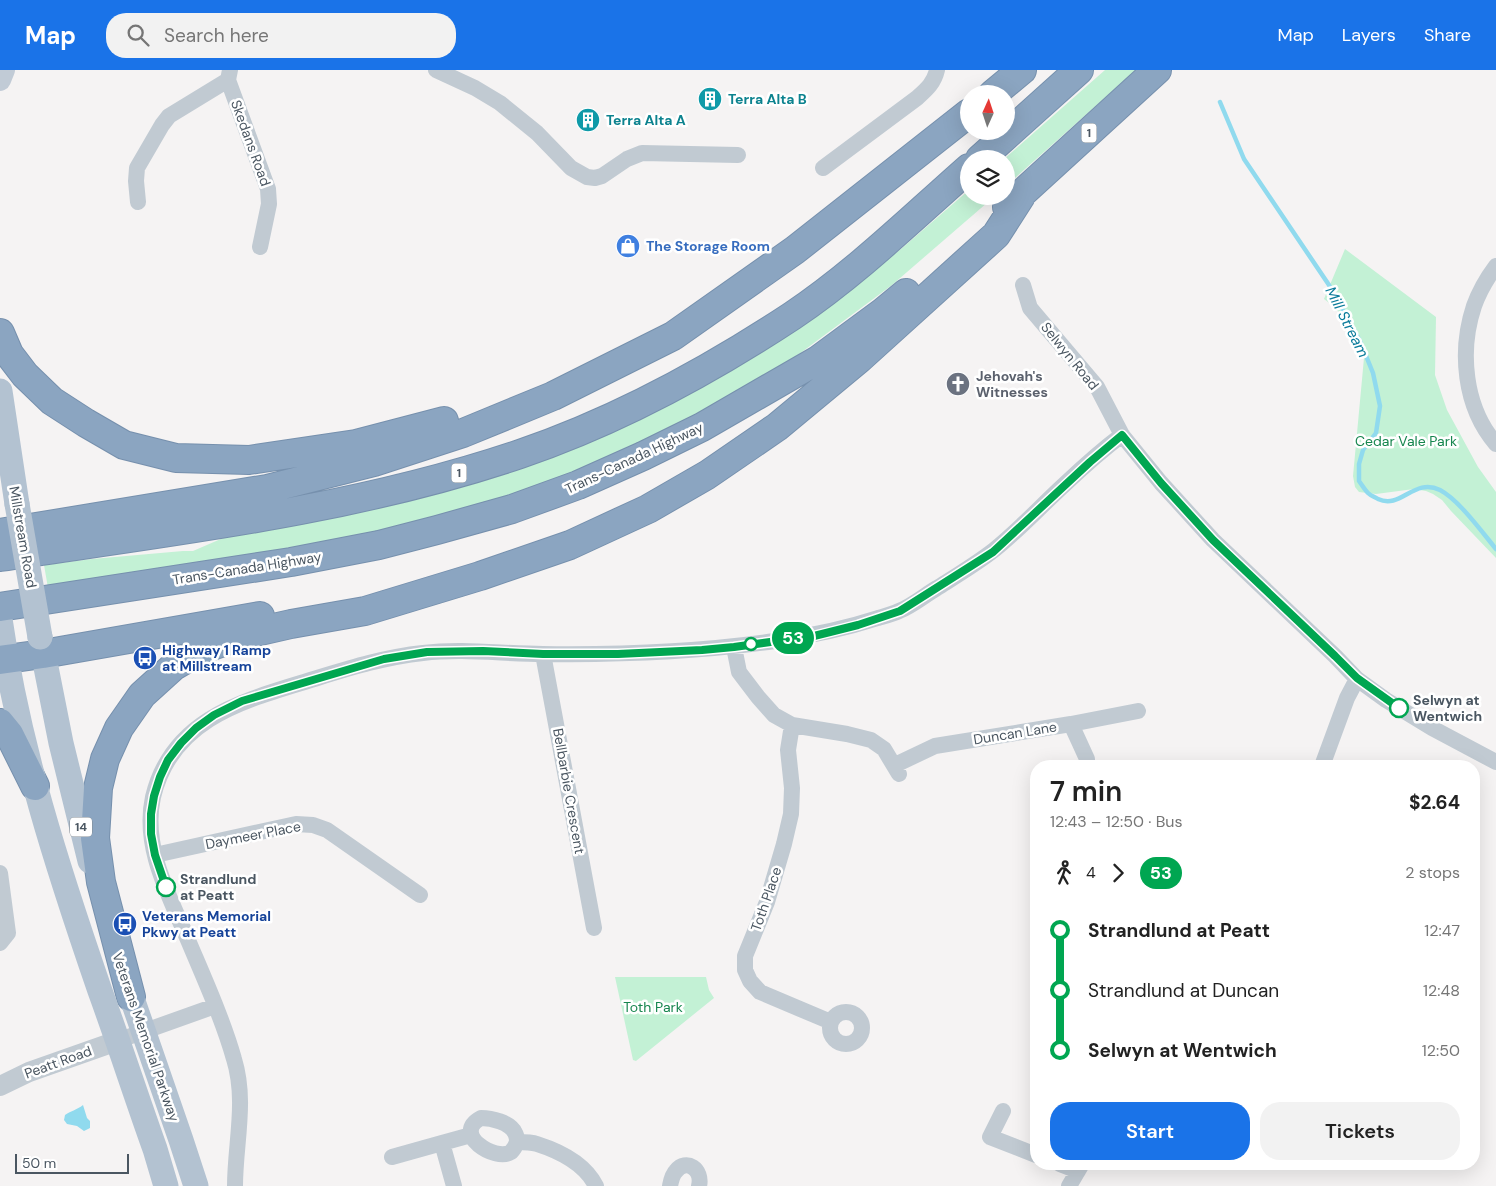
<!DOCTYPE html>
<meta charset="utf-8">
<style>
body{margin:0;font-family:"DM Sans",sans-serif;background:#f2f2f2;color:#222;height:100vh;display:flex;flex-direction:column;font-size:19px;white-space:nowrap}
*{box-sizing:border-box;margin:0}
p{font-size:16px;color:#767676}
.icon{flex:none;width:28px;height:28px;fill:none;stroke:currentColor;stroke-width:2;stroke-linecap:round;stroke-linejoin:round}
.map{position:relative;flex:1;overflow:hidden}
.side{position:absolute;left:1030px;top:690px;width:450px;height:410px;display:flex;flex-direction:column;background:#fff;border-radius:20px;box-shadow:0 5px 20px #0002}
.side>*{flex:none}
.badge{padding:0 10px;border-radius:16px;font-size:18px;line-height:32px}
.needle{width:32px;rotate:3deg}
.fabs{position:absolute;left:960px;top:15px;display:grid;gap:10px}
.fabs a{display:grid;place-items:center;width:55px;height:55px;border-radius:50%;background:#fff;box-shadow:0 5px 20px #0002;font-size:25px}
.scale{position:absolute;left:15px;bottom:12px;width:114px;box-sizing:border-box;padding-left:5px;border:2px solid #4a5661;border-top:0;font-size:14px;line-height:18px;white-space:nowrap;color:#4a5661;-webkit-text-stroke:4px #fff;paint-order:stroke}
.map>.badge{position:absolute;translate:-50% -50%;box-shadow:0 0 0 2px #fff}
.legs{display:flex;align-items:center;gap:8px;height:55px;padding:0 20px;font-size:16px}
.legs p{margin-inline-start:auto}
.overview{display:flex;align-items:center;justify-content:space-between;height:85px;padding:0 20px}
h1{font-size:28px;font-weight:600;line-height:38px}
.action{display:flex;gap:10px;margin-top:auto;padding:10px 20px}
.action a{flex:1;height:58px;border-radius:20px;background:#1a73e8;color:#fff;font-size:20px;font-weight:600;line-height:58px;text-align:center}
.action a+a{background:#f2f2f2;color:#222}
ul{padding:0 20px;list-style:none}
li{display:flex;align-items:center;gap:18px;height:60px;font-size:19px}
li i{display:grid;place-items:center;width:8px;height:100%;margin:0 6px;background:currentColor}
li i::after{content:'';width:12px;height:12px;margin:-6px;border:4px solid;border-radius:50%;background:#fff}
li p{margin-inline-start:auto}
li:first-child i{background:linear-gradient(#0000 50%,currentColor 0)}
li:last-child i{background:linear-gradient(currentColor 50%,#0000 0)}
header{display:flex;align-items:center;gap:30px;box-sizing:border-box;height:70px;padding:0 25px;background:#1a73e8;color:#fff}
header strong{font-size:24px}
nav{display:flex;gap:28px;margin-inline-start:auto;font-size:18px}
.search{width:350px;height:45px;background:#f2f2f2;display:flex;align-items:center;gap:12px;box-sizing:border-box;padding:0 18px;border-radius:20px;color:#767676;font-size:19px}
.map>svg:first-child{display:block}
.green{fill:#c3f1d5}
.water{fill:#90daee}
.lines{fill:none;stroke-linecap:round;stroke-linejoin:round}
.stream{stroke:#90daee;stroke-width:4.5}
.motorway-casing{stroke:#7690ad;stroke-width:30}
.minor{stroke:#c1cad2;stroke-width:16}
.tertiary{stroke:#c1cad2;stroke-width:20}
.secondary{stroke:#c1cbd6;stroke-width:22}
.primary{stroke:#b3c2d1;stroke-width:25}
.motorway{stroke:#8ba5c1;stroke-width:28}
.primary-bridge{stroke:#b3c2d1;stroke-width:25}
.line-1-casing{stroke:#fff;stroke-width:11}
.line-1{stroke:#00a651;stroke-width:8}
.stop-1-dot{fill:#fff;stroke:#00a651;stroke-width:2.5}
.labels{text-anchor:middle;stroke-width:5;stroke-linejoin:round;paint-order:stroke}
.shield{fill:#fff;stroke:#808990;stroke-width:1}
.shield-label{font-size:12px;font-weight:bold;fill:#4a5661}
.culture-label{font-size:14px;font-weight:bold;fill:#0d838f;stroke:#fff;text-anchor:start}
.street-label{font-size:14px;fill:#4a5661;stroke:#fff}
.shop-label{font-size:14px;font-weight:bold;fill:#366cbe;stroke:#fff;text-anchor:start}
.worship-label{font-size:14px;font-weight:bold;fill:#5b616d;stroke:#fff;text-anchor:start}
.park-label{font-size:14px;fill:#17864f;stroke:#fff}
.transit-label{font-size:14px;font-weight:bold;fill:#164399;stroke:#fff;text-anchor:start}
.stop-label{font-size:14px;font-weight:bold;fill:#4a5661;stroke:#fff;text-anchor:start}
.water-label{font-size:15px;font-style:italic;fill:#0c7c9b;stroke:#fff}
</style>
<header>
<strong>Map</strong>
<div class="search"><svg class="icon" aria-label="search" viewBox="0 0 24 24"><circle cx="10" cy="10" r="6"/><path d="M15 15l6 6"/></svg>Search here</div>
<nav><a>Map</a><a>Layers</a><a>Share</a></nav>
</header>
<div class="map">
<svg width="1496" height="1116" viewBox="0 0 1496 1116">
<rect width="100%" height="100%" fill="#f5f3f3"/>
<path class="green" d="M1105,0H1136L1006,116V89H1004Z
M969,120V126H995L892,215L795,287L729,329L638,377L520,424L440,447L319,474L48,518L44,495L92,489L183,481H193L230,465L443,421L852,217L901,179Z
M1345,179L1436,247L1435,305L1447,340L1478,397L1496,422V488L1451,441L1442,430L1433,424L1426,421L1414,419L1376,424L1359,422L1355,417L1353,406L1364,288C1359,264 1344,244 1324,229Z
M615,907H706L709,920L714,928L636,991L633,990Z"/>
<path class="water" d="M83,1035L87,1048L90,1051V1058L84,1061L77,1056L67,1054L64,1050L65,1045C70,1041 77,1040 83,1035Z"/>
<g class="lines">
<path class="stream" d="M1220,32L1244,89L1329,215L1360,271L1373,303L1380,336L1376,363L1363,380L1359,394V411C1362,415 1365,420 1368,423C1371,426 1375,427 1378,429C1401,440 1414,407 1440,420C1459,430 1482,462 1496,479"/>
<g class="motorway-casing">
<path id="motorway" d="M993,24L1022,0
M980,89L1079,0
M1007,137L1157,0
M0,263L9,284L25,305L52,331L86,353L124,375L176,388L249,390L356,374L444,351
M0,463L267,419L374,392L463,363L553,326L673,266L795,180L969,43
M0,487C174,461 352,441 520,384C617,351 707,302 792,246C856,203 911,149 969,98
M0,537L291,492L379,475L437,460L512,439L578,415L643,386L702,357L818,290L883,242L906,223
M0,590L43,584L260,546
M0,653L9,664L35,716
M131,927L101,812L95,768L98,718L105,689L119,658L142,625L174,596L203,579L243,565L291,554L365,541L480,506L570,475L648,439L707,405L777,357L859,289L996,165L1021,126"/>
</g>
<path class="minor" d="M230,0L228,10L268,119L269,134L260,177
M436,0L475,18L500,33L537,63L571,98L587,107L595,108L602,106L627,89L642,83L738,85
M823,98L917,28C927,19 934,13 937,0
M138,132L136,111L137,98L162,55L169,46L228,10
M1496,196C1487,208 1479,222 1474,236C1459,281 1464,337 1496,374
M1023,215L1030,238L1097,317L1122,365L1161,413L1213,470L1335,586L1357,609L1386,630L1432,658L1496,692
M734,577L739,602L758,627L774,645L792,655L847,664L871,670L884,679L899,704
M543,584L594,858
M1071,654L1087,689V696
M792,655L788,680L792,718L791,744L784,774L767,832L745,886V900L750,911L760,922L831,952
M895,695L935,676L1071,654L1138,641
M1322,696L1347,628L1357,609
M155,785L296,754L313,755L327,760L420,825
M0,803L8,863L0,873
M830 958a16 16 0 1 1 32 0a16 16 0 1 1-32 0Z
M117,971L215,936
M1003,1041L990,1067L1036,1085
M481,1048C491,1048 510,1052 515,1063C517,1066 517,1069 517,1072C516,1075 514,1079 511,1082C495,1092 451,1064 481,1048Z
M517,1072C524,1072 531,1072 537,1074C559,1081 585,1094 596,1116
M442,1073L471,1065
M392,1087L442,1073L454,1116
M1060,1094L1078,1101
M235,1116C235,1074 247,1031 234,989C223,950 204,908 188,870C169,825 142,777 153,727C172,647 246,630 314,609C350,598 385,587 423,583C463,578 503,584 543,584C621,585 698,582 775,571C810,566 844,559 878,548C885,546 893,544 899,541C912,536 925,525 937,518C956,506 976,494 994,480C1019,460 1041,436 1065,414C1083,397 1102,380 1122,365
M670,1116C671,1111 672,1105 676,1101C686,1088 703,1099 699,1116
M1069,1116L1082,1094"/>
<path class="tertiary" d="M0,1016L29,1002L117,971"/>
<path class="secondary" d="M0,10L4,0"/>
<path class="primary" d="M0,321L17,434
M0,549C18,676 58,799 100,921C119,973 136,1026 155,1079L166,1116
M40,567L61,673L90,791
M125,908L181,1070L196,1116"/>
<use href="#motorway" class="motorway"/>
<path class="primary-bridge" d="M17,434L40,567"/>
</g>
<g class="lines">
<g class="line-1-casing">
<path id="line-1" d="M166,817L155,785L151,764V744L154,726L160,707L168,690L181,673L196,658L214,645L242,631L384,589L427,582L483,581L543,584H618L702,580L734,577L814,566L858,555L900,541L993,482L1090,392L1122,365L1161,413L1213,470L1335,586L1357,608L1399,638"/>
</g>
<use href="#line-1" class="line-1"/>
</g>
<defs>
<g id="building-disc" transform="scale(1.25)"><circle r="9.5" fill="#0f9aa8" stroke="#fff"/><path d="M-4-6H4V6H1V3H-1V6H-4ZM-2.5-4.3h1.7v1.8h-1.7ZM.8-4.3h1.7v1.8H.8ZM-2.5-1h1.7V.8h-1.7ZM.8-1h1.7V.8H.8Z" fill="#fff"/></g>
<g id="shop-disc" transform="scale(1.25)"><circle r="9.5" fill="#3f7fe0" stroke="#fff"/><path d="M-5-2.5h2.3a2.7 3.5 0 0 1 5.4 0H5L5.5 6h-11ZM-1.5-2.5h3a1.5 2.3 0 0 0-3 0Z" fill="#fff"/></g>
<g id="church-disc" transform="scale(1.25)"><circle r="9.5" fill="#6b7280" stroke="#fff"/><path d="M-1.2-6h2.4v3.5h3.3v2.4h-3.3V6h-2.4V-.1h-3.3v-2.4h3.3Z" fill="#fff"/></g>
<g id="bus-disc" transform="scale(1.25)"><circle r="9.5" fill="#1a4fb4" stroke="#fff"/><path d="M-5-6H5V4H4V6H2V4H-2V6H-4V4H-5ZM-3.5-4V0h7V-4ZM-3.5 1.2v1.5H-2V1.2ZM2 1.2v1.5H3.5V1.2Z" fill="#fff"/></g>
</defs>
<g fill-rule="evenodd">
<use href="#building-disc" x="710" y="29"/>
<use href="#building-disc" x="588" y="50"/>
<use href="#shop-disc" x="628" y="176"/>
<use href="#church-disc" x="958" y="314"/>
<use href="#bus-disc" x="145" y="588"/>
<use href="#bus-disc" x="125" y="854"/>
</g>
<g class="stop-1-dot">
<circle cx="751" cy="574" r="6"/>
<circle cx="1399" cy="638" r="9"/>
<circle cx="166" cy="817" r="9"/>
</g>
<g class="labels">
<g class="shield">
<rect x="1081.5" y="53.5" width="15" height="19" rx="4"/>
<rect x="451.5" y="393.5" width="15" height="19" rx="4"/>
<rect x="70" y="747.5" width="22" height="19" rx="4"/>
</g>
<g class="shield-label">
<text x="1089" y="67">1</text>
<text x="459" y="407">1</text>
<text x="81" y="761">14</text>
</g>
<g class="culture-label">
<text x="728" y="34">Terra Alta B</text>
<text x="606" y="55">Terra Alta A</text>
</g>
<g class="street-label">
<text transform="translate(251 73) rotate(70)" y="5">Skedans Road</text>
<text transform="translate(1070 286) rotate(51)" y="5">Selwyn Road</text>
<text transform="translate(634 388) rotate(-25)" y="5">Trans-Canada Highway</text>
<text transform="translate(23 467) rotate(80)" y="5">Millstream Road</text>
<text transform="translate(247 498) rotate(-9)" y="5">Trans-Canada Highway</text>
<text transform="translate(1015 663) rotate(-9)" y="5">Duncan Lane</text>
<text transform="translate(569 721) rotate(80)" y="5">Bellbarbie Crescent</text>
<text transform="translate(253 765) rotate(-11)" y="5">Daymeer Place</text>
<text transform="translate(766 829) rotate(-71)" y="5">Toth Place</text>
<text transform="translate(146 967) rotate(71)" y="5">Veterans Memorial Parkway</text>
<text transform="translate(58 992) rotate(-20)" y="5">Peatt Road</text>
</g>
<g class="shop-label">
<text x="646" y="181">The Storage Room</text>
</g>
<g class="worship-label">
<text x="976" y="311">Jehovah's<tspan x="976" dy="16">Witnesses</tspan></text>
</g>
<g class="park-label">
<text x="1406" y="376">Cedar Vale Park</text>
<text x="653" y="942">Toth Park</text>
</g>
<g class="transit-label">
<text x="162" y="585">Highway 1 Ramp<tspan x="162" dy="16">at Millstream</tspan></text>
<text x="142" y="851">Veterans Memorial<tspan x="142" dy="16">Pkwy at Peatt</tspan></text>
</g>
<g class="stop-label">
<text x="1413" y="635">Selwyn at<tspan x="1413" dy="16">Wentwich</tspan></text>
<text x="180" y="814">Strandlund<tspan x="180" dy="16">at Peatt</tspan></text>
</g>
<g class="water-label">
<text transform="translate(1347 252) rotate(63)" y="5">Mill Stream</text>
</g>
</g>
</svg>
<div class="fabs">
<a><svg class="needle" viewBox="-14 -14 28 28"><path d="M0-13l5 13h-10z" fill="#e53935"/><path d="M0 13l5-13h-10z" fill="#767676"/></svg></a>
<a><svg class="icon" aria-label="layers" viewBox="0 0 24 24"><path d="M12 4l9 5-9 5-9-5zM3 14l9 5 9-5"/></svg></a>
</div>
<div class="scale">50 m</div>
<b class="badge" style="left:793px;top:568px;background:#00a651;color:#fff">53</b>
<section class="side">
<div class="overview"><div><h1>7 min</h1><p>12:43 – 12:50 · Bus</p></div><b>$2.64</b></div>
<div class="legs"><svg class="icon" aria-label="walk" viewBox="0 0 24 24"><circle cx="13" cy="4" r="2"/><path d="M13 8l-2 6 4 7M11 14l-3 7M7 12l3-4h3l4 4"/></svg>4<svg class="icon" aria-label="forward" viewBox="0 0 24 24"><path d="M9 5l7 7-7 7"/></svg><b class="badge" style="background:#00a651;color:#fff">53</b><p>2 stops</p></div>
<ul>
<li><i style="color:#00a651"></i><b>Strandlund at Peatt</b><p>12:47</p></li>
<li><i style="color:#00a651"></i><span>Strandlund at Duncan</span><p>12:48</p></li>
<li><i style="color:#00a651"></i><b>Selwyn at Wentwich</b><p>12:50</p></li>
</ul>
<div class="action"><a>Start</a><a>Tickets</a></div>
</section>
</div>
